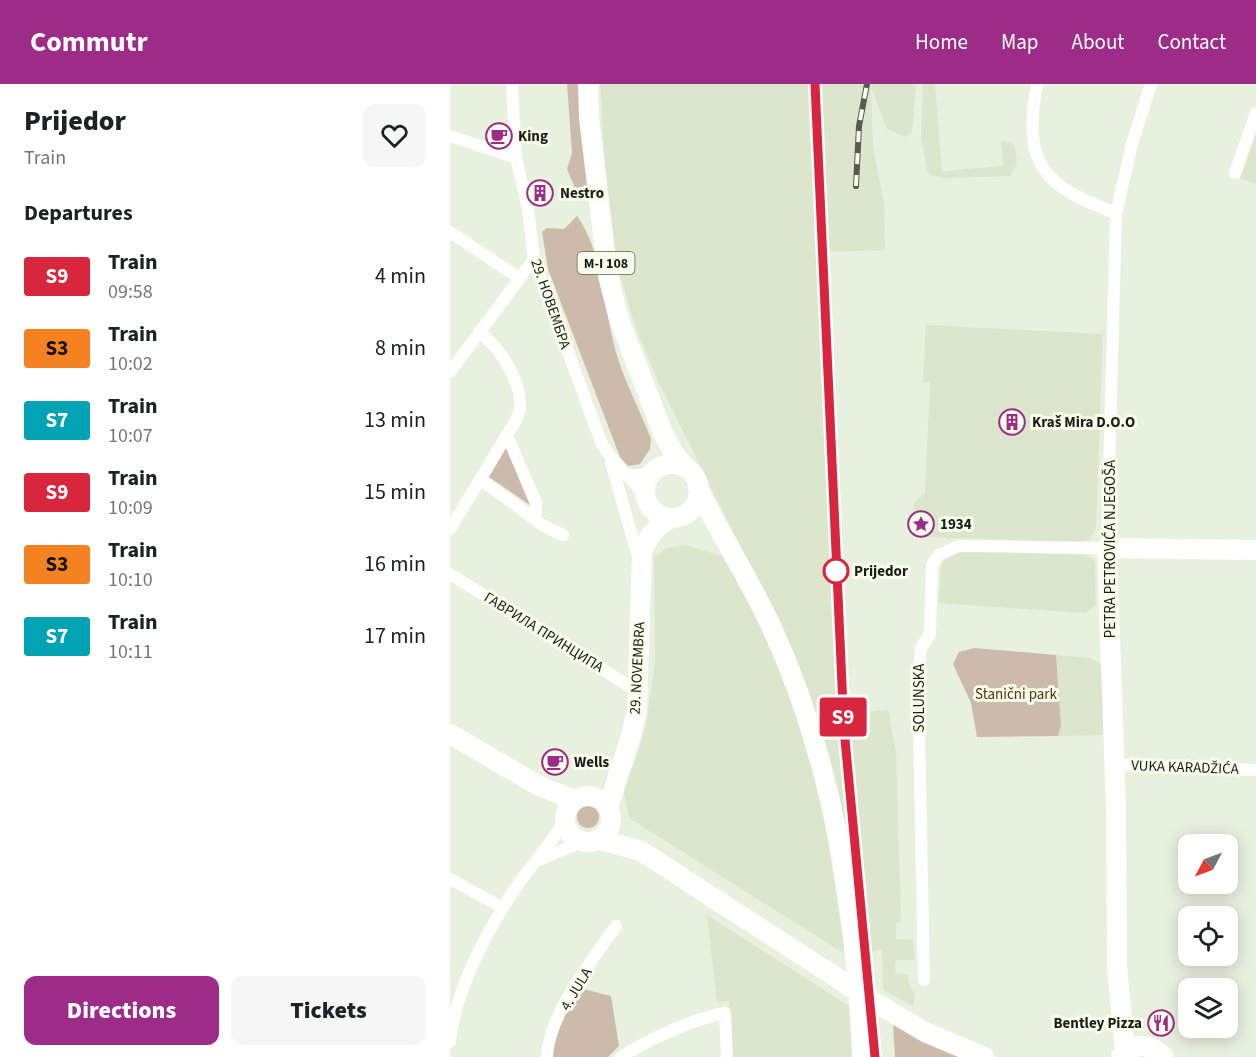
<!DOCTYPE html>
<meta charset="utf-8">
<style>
body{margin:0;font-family:"Source Sans 3",sans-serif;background:#f6f6f6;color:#202124;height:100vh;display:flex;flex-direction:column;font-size:22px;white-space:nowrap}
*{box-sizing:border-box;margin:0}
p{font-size:20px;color:#757577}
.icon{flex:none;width:33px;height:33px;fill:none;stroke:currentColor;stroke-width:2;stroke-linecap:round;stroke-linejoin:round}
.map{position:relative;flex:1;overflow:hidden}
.side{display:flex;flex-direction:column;background:#fff;width:450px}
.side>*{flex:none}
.badge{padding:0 12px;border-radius:4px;font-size:21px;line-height:39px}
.needle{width:39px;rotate:229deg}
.controls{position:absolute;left:728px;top:750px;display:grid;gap:12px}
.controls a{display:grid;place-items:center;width:60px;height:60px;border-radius:12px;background:#fff;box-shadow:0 3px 15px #0003;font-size:30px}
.map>.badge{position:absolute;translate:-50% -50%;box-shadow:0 0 0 3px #fff}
h2{padding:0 24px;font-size:22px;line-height:54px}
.round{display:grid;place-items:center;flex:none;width:63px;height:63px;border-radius:12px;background:#f6f6f6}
.headline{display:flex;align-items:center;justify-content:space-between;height:102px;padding:0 24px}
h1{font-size:28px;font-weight:800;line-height:45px}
.cta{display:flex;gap:12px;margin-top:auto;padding:12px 24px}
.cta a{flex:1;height:69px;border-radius:12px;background:#9d2b88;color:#fff;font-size:24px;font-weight:800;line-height:69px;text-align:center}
.cta a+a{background:#f6f6f6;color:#202124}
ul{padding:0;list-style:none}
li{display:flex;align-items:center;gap:18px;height:72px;padding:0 24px}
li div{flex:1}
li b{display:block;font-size:22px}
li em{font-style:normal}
li .badge{min-width:66px;font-weight:700;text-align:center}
header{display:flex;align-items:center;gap:36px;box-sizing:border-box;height:84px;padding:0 30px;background:#9d2b88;color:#fff}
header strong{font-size:28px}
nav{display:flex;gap:33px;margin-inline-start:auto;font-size:21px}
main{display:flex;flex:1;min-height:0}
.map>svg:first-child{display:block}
.built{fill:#dbe6cd}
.green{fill:#ccbbab}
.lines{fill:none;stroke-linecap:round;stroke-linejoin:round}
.minor{stroke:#fff;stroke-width:12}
.primary{stroke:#fff;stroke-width:20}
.rail-casing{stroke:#565b50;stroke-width:6}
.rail{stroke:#f6fdeb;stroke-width:4;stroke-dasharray:11;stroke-linecap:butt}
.line-casing{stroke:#fff;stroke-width:14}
.line{stroke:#d7263d;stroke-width:9}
.stop-dot{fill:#fff;stroke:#d7263d;stroke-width:3}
.labels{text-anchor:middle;stroke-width:6;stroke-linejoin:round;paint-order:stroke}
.shield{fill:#f6fdeb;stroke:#5d6157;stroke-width:1.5}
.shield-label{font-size:14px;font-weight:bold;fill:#1b1e17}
.poi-label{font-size:15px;font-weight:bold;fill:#1b1e17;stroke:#f6fdeb;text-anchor:start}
.street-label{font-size:15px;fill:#1b1e17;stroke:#f6fdeb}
.stop-label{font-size:15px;font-weight:bold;fill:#1b1e17;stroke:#f6fdeb;text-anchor:start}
.park-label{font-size:15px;fill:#553204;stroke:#f6fdeb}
</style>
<header>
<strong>Commutr</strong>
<nav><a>Home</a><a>Map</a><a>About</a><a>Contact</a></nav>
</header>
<main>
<section class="side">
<div class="headline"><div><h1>Prijedor</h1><p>Train</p></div><a class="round"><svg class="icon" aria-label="heart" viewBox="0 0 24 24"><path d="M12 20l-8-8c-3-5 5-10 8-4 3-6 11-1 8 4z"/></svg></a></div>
<h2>Departures</h2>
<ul>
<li><span class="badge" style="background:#d7263d;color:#fff">S9</span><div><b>Train</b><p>09:58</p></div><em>4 min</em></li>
<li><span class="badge" style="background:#f58220;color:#111">S3</span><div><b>Train</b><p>10:02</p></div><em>8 min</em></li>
<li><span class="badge" style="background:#00a3b4;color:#fff">S7</span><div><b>Train</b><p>10:07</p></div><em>13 min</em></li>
<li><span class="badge" style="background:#d7263d;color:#fff">S9</span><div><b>Train</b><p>10:09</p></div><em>15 min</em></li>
<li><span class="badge" style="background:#f58220;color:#111">S3</span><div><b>Train</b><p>10:10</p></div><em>16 min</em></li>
<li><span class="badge" style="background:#00a3b4;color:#fff">S7</span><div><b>Train</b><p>10:11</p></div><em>17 min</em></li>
</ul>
<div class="cta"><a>Directions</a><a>Tickets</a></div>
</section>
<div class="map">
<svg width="806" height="973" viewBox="0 0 806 973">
<rect width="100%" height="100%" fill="#e8f0de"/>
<path class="built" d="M150,0H466L462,48L455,53L437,45L421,3L423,63L434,120L435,166L372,168L397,629L438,626L446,668L451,838L446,839V855L463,856L464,862V876H446L445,889L458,891L459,900L465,911L463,922L433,906L432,865L412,870L329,540L207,295L186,245L165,175L156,100Z
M473,0H485L492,87L553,82L551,56L565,61L567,80L560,92L494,94L481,91L477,87L471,53Z
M806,50V100L790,94Z
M476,241L653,250L646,444L639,456L629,458L477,453V446H463L464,419L475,409L480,298H473Z
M235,461L279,474L337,601L369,697L395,870L179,734L173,704L184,680L196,642L205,578L204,474L217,464Z
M508,466L635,471L644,476L645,481L646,521L635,529L489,519L491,482L493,475Z
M606,571L641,574L654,583V651L608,652L611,642Z
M257,831L402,924L405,973H281L279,917L267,918Z"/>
<path class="green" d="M117,0H132L138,115L128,111L117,85L122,69Z
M127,132C156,173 153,231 169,278C178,304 191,329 201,355L200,365L190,380L178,382L170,373L98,185L92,148L97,144L114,145Z
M56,363L80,421L39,393Z
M524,564L606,571L611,642L608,652L527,653L521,619L503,580L509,568Z
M127 733a11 11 0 1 1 22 0a11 11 0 1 1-22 0Z
M129,904L161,912L169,962L158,973H102C101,948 117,925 129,904Z
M443,939L516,973H445Z"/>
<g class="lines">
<path class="minor" d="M62,0L66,74L78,125L84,175L151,358C163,380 180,393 195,412
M587,0C572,79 593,103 666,129
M0,52L66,74
M785,89L806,29
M0,148L69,194
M29,248C49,262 70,295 70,320C70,332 63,341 57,351L86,419V436
M0,288L84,175
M161,378L189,476
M177,391H190L203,387
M30,395L94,442L113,451
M0,445L57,351
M0,490L187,607
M664,680L806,686
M91,775L133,757
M0,795L53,824
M474,896L468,595L471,564L480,550L482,481L489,471L509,462L657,464L666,129L682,60L701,0
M0,958C4,907 40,841 69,799C85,777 102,759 115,736
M97,973C99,929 142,877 166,842
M171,973C199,955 243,935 275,929L277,973"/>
<path class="primary" d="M138,0L139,34L158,192L169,235L213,349L223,368L236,384
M195 407a27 27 0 1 1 54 0a27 27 0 1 1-54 0Z
M248,404C271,452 300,496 322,544C384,679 406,826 412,973
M0,650L89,702L125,716
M115 735a23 23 0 1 1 46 0a23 23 0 1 1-46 0Z
M158,724L181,652L187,626L192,468C198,452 206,443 220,434
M148,755L191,767L424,918L477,949L534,973
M675,968L667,883L666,726L657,464L806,466
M671,973C683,958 701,959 714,973"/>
<g class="rail-casing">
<path id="rail" d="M365,0L394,645L425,973
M406,102L409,42L417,0"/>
</g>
<use href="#rail" class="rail"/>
</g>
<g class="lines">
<g class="line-casing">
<path id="line" d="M365,0L394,645L425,973"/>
</g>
<use href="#line" class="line"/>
</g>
<defs>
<g id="cafe-ring" transform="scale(1.35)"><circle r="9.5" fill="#f6fdeb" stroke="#9d2b88" stroke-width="1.5"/><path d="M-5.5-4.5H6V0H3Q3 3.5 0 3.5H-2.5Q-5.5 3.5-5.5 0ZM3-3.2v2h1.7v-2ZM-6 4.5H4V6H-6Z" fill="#9d2b88"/></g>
<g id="building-ring" transform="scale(1.35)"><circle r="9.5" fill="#f6fdeb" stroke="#9d2b88" stroke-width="1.5"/><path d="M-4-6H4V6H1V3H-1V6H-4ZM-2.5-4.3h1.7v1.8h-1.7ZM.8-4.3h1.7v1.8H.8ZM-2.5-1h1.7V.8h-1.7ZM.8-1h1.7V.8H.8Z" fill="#9d2b88"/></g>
<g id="sight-ring" transform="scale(1.35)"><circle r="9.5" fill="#f6fdeb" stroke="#9d2b88" stroke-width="1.5"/><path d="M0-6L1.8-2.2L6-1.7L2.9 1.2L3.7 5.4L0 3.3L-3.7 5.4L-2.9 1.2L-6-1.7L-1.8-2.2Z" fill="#9d2b88"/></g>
<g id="restaurant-ring" transform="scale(1.35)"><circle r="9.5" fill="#f6fdeb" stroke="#9d2b88" stroke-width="1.5"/><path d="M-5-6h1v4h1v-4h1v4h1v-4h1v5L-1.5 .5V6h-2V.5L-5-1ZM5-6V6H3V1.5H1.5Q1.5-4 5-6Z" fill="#9d2b88"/></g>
</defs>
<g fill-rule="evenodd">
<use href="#cafe-ring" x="49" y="52"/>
<use href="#building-ring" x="90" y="109"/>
<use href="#building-ring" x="562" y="338"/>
<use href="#sight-ring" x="471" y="440"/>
<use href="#cafe-ring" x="105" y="678"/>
<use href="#restaurant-ring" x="711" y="939"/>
</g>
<circle class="stop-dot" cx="386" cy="487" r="12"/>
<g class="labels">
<rect class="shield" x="127.5" y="168" width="57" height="22" rx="4.5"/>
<g class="shield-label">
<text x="156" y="184">M-I 108</text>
</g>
<g class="poi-label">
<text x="68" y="57">King</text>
<text x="110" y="114">Nestro</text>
<text x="582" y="343">Kraš Mira D.O.O</text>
<text x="490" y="445">1934</text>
<text x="124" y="683">Wells</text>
<text x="692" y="944" text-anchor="end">Bentley Pizza</text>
</g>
<g class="street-label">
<text transform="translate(101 220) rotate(71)" y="5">29. НОВЕМБРА</text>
<text transform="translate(660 465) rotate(-90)" y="5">PETRA PETROVIĆA NJEGOŠA</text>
<text transform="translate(94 548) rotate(32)" y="5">ГАВРИЛА ПРИНЦИПА</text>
<text transform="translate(187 584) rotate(-87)" y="5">29. NOVEMBRA</text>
<text transform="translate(469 614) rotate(-90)" y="5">SOLUNSKA</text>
<text transform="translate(735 683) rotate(2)" y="5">VUKA KARADŽIĆA</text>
<text transform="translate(126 905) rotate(-59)" y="5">4. JULA</text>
</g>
<g class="stop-label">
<text x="404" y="492">Prijedor</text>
</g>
<g class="park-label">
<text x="566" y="615">Stanični park</text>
</g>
</g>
</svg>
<div class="controls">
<a><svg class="needle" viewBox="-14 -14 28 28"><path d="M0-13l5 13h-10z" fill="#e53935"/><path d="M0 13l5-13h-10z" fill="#757577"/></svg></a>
<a><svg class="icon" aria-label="locate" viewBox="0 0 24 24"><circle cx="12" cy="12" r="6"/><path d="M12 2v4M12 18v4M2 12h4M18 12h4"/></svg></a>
<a><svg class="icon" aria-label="layers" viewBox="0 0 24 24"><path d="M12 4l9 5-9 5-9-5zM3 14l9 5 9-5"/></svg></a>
</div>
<b class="badge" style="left:393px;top:633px;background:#d7263d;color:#fff">S9</b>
</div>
</main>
